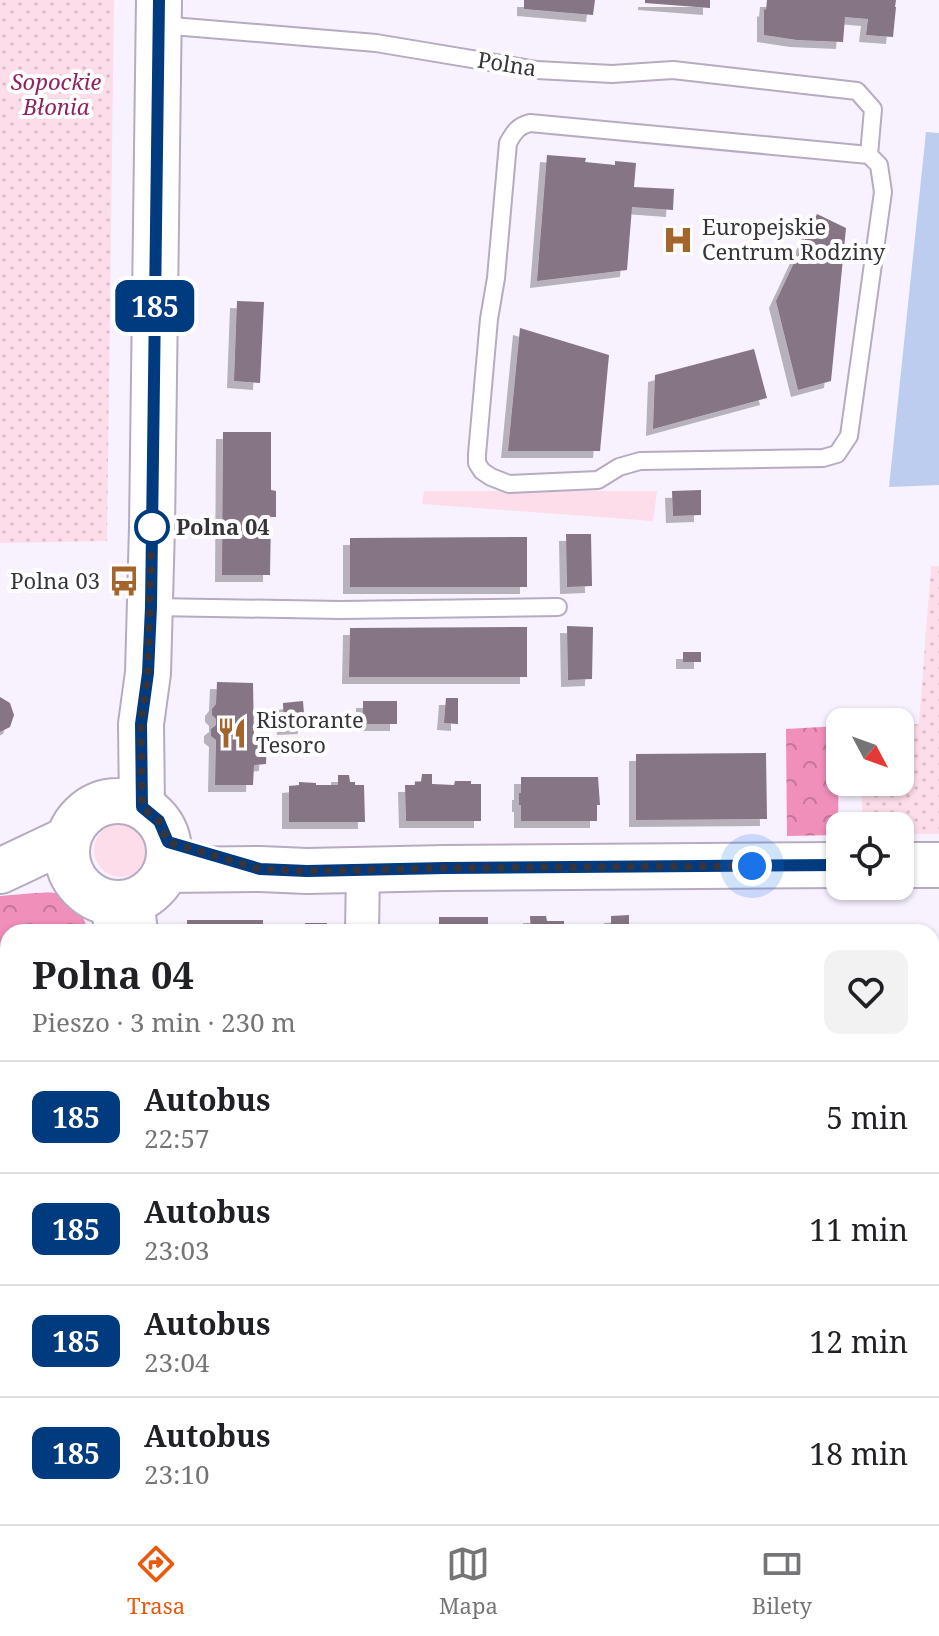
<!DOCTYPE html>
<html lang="pl">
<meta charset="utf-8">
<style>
body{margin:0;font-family:"Noto Serif",serif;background:#f2f2f2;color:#202124;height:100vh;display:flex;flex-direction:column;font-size:30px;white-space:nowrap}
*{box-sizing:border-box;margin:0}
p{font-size:26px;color:#757577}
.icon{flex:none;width:44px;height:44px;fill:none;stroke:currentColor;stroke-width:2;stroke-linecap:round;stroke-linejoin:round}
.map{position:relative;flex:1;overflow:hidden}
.sheet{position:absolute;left:0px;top:924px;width:940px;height:600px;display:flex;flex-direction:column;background:#fff;border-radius:24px 24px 0 0;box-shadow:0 2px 6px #0004}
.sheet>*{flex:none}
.badge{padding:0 16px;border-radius:12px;font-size:28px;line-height:52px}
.needle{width:52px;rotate:131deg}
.tools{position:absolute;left:826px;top:708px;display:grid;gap:16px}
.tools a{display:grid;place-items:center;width:88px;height:88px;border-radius:16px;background:#fff;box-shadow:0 2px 6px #0004;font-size:40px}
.you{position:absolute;width:40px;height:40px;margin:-20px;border:6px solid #fff;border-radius:50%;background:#1a73e8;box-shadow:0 0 0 12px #1a73e833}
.map>.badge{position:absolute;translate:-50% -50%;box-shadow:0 0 0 4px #fff}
.round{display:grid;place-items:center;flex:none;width:84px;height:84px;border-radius:16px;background:#f2f2f2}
.headline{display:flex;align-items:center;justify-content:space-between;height:136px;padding:0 32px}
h1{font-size:38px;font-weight:700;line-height:60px}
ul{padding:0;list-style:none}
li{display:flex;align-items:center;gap:24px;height:112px;padding:0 32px;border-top:2px solid #e0e0e0}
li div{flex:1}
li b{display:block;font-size:30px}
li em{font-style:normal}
li .badge{min-width:88px;font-weight:700;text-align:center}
.tabs{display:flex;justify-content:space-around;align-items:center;height:112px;border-top:2px solid #e0e0e0;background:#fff;font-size:22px;color:#757577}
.tabs a{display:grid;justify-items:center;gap:4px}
.tabs .active{color:#ea580c}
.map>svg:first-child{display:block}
.grass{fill:#fddde9}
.forest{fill:url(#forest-crowns)}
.park{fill:url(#park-dots)}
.water{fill:#bccdef}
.building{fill:#867484;filter:url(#shadow)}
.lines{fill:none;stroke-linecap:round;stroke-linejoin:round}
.lane-casing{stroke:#b6abc0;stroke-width:20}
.street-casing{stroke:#b6abc0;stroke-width:36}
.secondary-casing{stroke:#b6abc0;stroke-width:48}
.lane{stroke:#fff;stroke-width:16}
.street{stroke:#fff;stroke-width:32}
.secondary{stroke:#fff;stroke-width:44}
.line-casing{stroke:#fff;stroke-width:18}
.line{stroke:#003b80;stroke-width:12}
.walk{stroke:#38343c;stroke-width:8;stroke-dasharray:0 14.4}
.stop-dot{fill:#fff;stroke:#003b80;stroke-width:4}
.labels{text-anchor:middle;stroke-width:8;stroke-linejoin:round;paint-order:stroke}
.street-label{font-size:22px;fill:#38343c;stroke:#fff}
.park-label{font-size:22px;font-style:italic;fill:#93225f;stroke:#fff}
.poi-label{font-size:22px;fill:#38343c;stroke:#fff;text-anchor:start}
.stop-label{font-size:22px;font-weight:bold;fill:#38343c;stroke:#fff;text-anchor:start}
</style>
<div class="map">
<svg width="939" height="1524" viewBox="0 0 939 1524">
<defs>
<pattern id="forest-crowns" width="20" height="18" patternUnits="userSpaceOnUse" patternTransform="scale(2)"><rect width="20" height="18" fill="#f08fba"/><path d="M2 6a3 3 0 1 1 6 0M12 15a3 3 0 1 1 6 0" fill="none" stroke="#c37698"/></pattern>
<pattern id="park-dots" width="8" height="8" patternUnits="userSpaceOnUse" patternTransform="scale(2)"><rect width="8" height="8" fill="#fddde9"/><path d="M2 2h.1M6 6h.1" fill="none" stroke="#dabec9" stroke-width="1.8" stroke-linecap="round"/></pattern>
<filter id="shadow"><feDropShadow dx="-7" dy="7" stdDeviation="0" flood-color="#0004"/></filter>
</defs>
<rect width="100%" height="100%" fill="#f8f1ff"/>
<path class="grass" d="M424,491H657L653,521L422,504Z
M94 850a27 27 0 1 1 54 0a27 27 0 1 1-54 0Z
M932,994H939V1240L932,1239Z"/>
<path class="forest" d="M839,726L838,835L787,836L786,729Z
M35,893C41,893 49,892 55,893C72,898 85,915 88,932H8V1516H14L13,1524H0V896Z
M67,1516H150V1524H65Z
M321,1516H537V1518L516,1524H376Z"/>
<path class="park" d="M0,0H114L107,541L0,543Z
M931,566H939V834H900V826H862V782H900V725L919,724Z
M8,1276V1516H14L13,1524H0V1277Z"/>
<path class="water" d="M926,132L939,133V485L889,487Z"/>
<path class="building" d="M524,0H595L593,15L524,9Z
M645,0H710V8L645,3Z
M767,0H896L895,7H896L893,37L866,35L868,19L845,17L843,42L797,40L764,35V9L766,10Z
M547,155L586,158L585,162L615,165V161L636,163L634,187L674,189L673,210L632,207L627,270L537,281Z
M817,214L846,228L831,381L798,390L776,301Z
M237,301L264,302L260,383L234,381Z
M520,328L609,355L600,451H508Z
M754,349L767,398L653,429L655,375Z
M223,432H271V490L276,491V517H271L270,575H222Z
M701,490V515L673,516L672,491Z
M566,534H591L592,586L567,587Z
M527,537V587H350V538Z
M567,626L593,627L592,679L568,680Z
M527,627V677H349L350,628Z
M683,652H701V662H683Z
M217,682L253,683L254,740H267L266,764L254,765L253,785H215L216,740L211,736V729L216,725V719L212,715V709L216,704Z
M0,697L10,703L14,715L10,727L0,732Z
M446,698H458V724L444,723Z
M303,701L305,727L284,728L283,703Z
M363,701H397V724H363Z
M766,753L767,819L636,820V754Z
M422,774H432V784L454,785L455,781H471V784H481V821H406L405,785H415V782H421Z
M338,775H349L350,782H355V785H364L365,822H289V786L299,785V782L316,783V785H338Z
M521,777H598L600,805H597V821H521V805H519V793H521Z
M629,915V932H614V929H611V916Z
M530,916H546L547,921H564V932H531Z
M439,917H488V932H439Z
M187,920H263V932H187Z
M305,923H327V932H305Z
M939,1420V1473H935L933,1457L935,1455V1426Z"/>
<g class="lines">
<g class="lane-casing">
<path id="lane" d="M160,25L376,43L537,70L612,74L673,70L857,91L873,109L869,155
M530,123L869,155L879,165L883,192L849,436L837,454L823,458L640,461L619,467L598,480L509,484L491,477L482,471L477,463V454L489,319L496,278L508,143C514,132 518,126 530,123Z
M152,607L341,610L558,607"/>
</g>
<g class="street-casing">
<path id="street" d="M137,899L141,932
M106,902L112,932
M362,932L363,870
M571,1516V1524
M36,1524L38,1516"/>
</g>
<g class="secondary-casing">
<path id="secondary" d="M67 852a51 51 0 1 1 102 0a51 51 0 1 1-102 0Z
M142,807L141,724L148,673L152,527L159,0
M900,865H939
M166,870L260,869L307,871L445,868L840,865
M0,871L68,839"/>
</g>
<use href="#lane" class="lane"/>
<use href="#street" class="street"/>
<use href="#secondary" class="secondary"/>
</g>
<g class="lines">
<g class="line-casing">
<path id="line" d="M159,0L151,607L148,673L141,724L142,807L159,821L168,842L260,869L307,871L445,868L840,865"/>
</g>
<use href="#line" class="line"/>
<path class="walk" d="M152,527L148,673L141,724L142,807L159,821L168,842L260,869L307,871L445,868L752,866"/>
</g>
<defs>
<g id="hospital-bare" transform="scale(2.4)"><path d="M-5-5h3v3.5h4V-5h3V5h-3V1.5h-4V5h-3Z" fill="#a4652d" stroke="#fff" stroke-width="2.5" paint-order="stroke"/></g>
<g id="bus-bare" transform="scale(2.4)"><path d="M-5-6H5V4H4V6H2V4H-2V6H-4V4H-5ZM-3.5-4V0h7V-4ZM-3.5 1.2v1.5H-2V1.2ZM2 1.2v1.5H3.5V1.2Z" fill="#a4652d" stroke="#fff" stroke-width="2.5" paint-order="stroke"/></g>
<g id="restaurant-bare" transform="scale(2.4)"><path d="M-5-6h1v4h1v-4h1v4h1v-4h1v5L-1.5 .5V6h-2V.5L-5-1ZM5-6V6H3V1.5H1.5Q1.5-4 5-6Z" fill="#a4652d" stroke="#fff" stroke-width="2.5" paint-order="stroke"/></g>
</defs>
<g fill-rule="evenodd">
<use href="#hospital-bare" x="678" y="240"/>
<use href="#bus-bare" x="124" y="581"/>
<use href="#restaurant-bare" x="232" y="733"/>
</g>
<circle class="stop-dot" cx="152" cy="527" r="16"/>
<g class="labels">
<g class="street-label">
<text transform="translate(507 64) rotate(9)" y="8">Polna</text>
</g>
<g class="park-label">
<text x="56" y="90">Sopockie<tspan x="56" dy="25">Błonia</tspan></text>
</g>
<g class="poi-label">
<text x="702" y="235">Europejskie<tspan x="702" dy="25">Centrum Rodziny</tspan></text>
<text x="100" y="589" text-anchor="end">Polna 03</text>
<text x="256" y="728">Ristorante<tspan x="256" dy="25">Tesoro</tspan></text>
</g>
<g class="stop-label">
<text x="176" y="535">Polna 04</text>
</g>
</g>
</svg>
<div class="tools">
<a><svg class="needle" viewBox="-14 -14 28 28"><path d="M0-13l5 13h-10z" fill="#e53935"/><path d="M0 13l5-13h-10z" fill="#757577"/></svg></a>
<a><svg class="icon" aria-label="locate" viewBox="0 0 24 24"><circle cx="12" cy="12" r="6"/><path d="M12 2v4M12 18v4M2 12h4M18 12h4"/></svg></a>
</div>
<div class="you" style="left:752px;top:866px"></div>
<b class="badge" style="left:155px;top:306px;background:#003b80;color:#fff">185</b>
<section class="sheet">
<div class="headline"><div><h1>Polna 04</h1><p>Pieszo · 3 min · 230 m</p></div><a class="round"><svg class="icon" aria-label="heart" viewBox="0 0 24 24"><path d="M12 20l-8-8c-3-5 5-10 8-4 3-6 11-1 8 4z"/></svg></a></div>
<ul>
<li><span class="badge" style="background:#003b80;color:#fff">185</span><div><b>Autobus</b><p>22:57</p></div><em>5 min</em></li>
<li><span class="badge" style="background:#003b80;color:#fff">185</span><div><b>Autobus</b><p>23:03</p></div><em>11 min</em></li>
<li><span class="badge" style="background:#003b80;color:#fff">185</span><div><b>Autobus</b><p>23:04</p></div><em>12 min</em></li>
<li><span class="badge" style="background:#003b80;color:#fff">185</span><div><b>Autobus</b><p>23:10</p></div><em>18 min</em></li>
</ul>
</section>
</div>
<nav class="tabs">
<a class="active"><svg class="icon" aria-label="directions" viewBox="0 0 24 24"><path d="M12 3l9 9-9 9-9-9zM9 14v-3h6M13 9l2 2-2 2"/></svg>Trasa</a>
<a><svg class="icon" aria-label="map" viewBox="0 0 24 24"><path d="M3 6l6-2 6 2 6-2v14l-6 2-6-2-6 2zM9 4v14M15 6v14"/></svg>Mapa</a>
<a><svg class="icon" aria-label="tickets" viewBox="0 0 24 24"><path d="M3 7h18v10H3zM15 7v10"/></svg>Bilety</a>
</nav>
